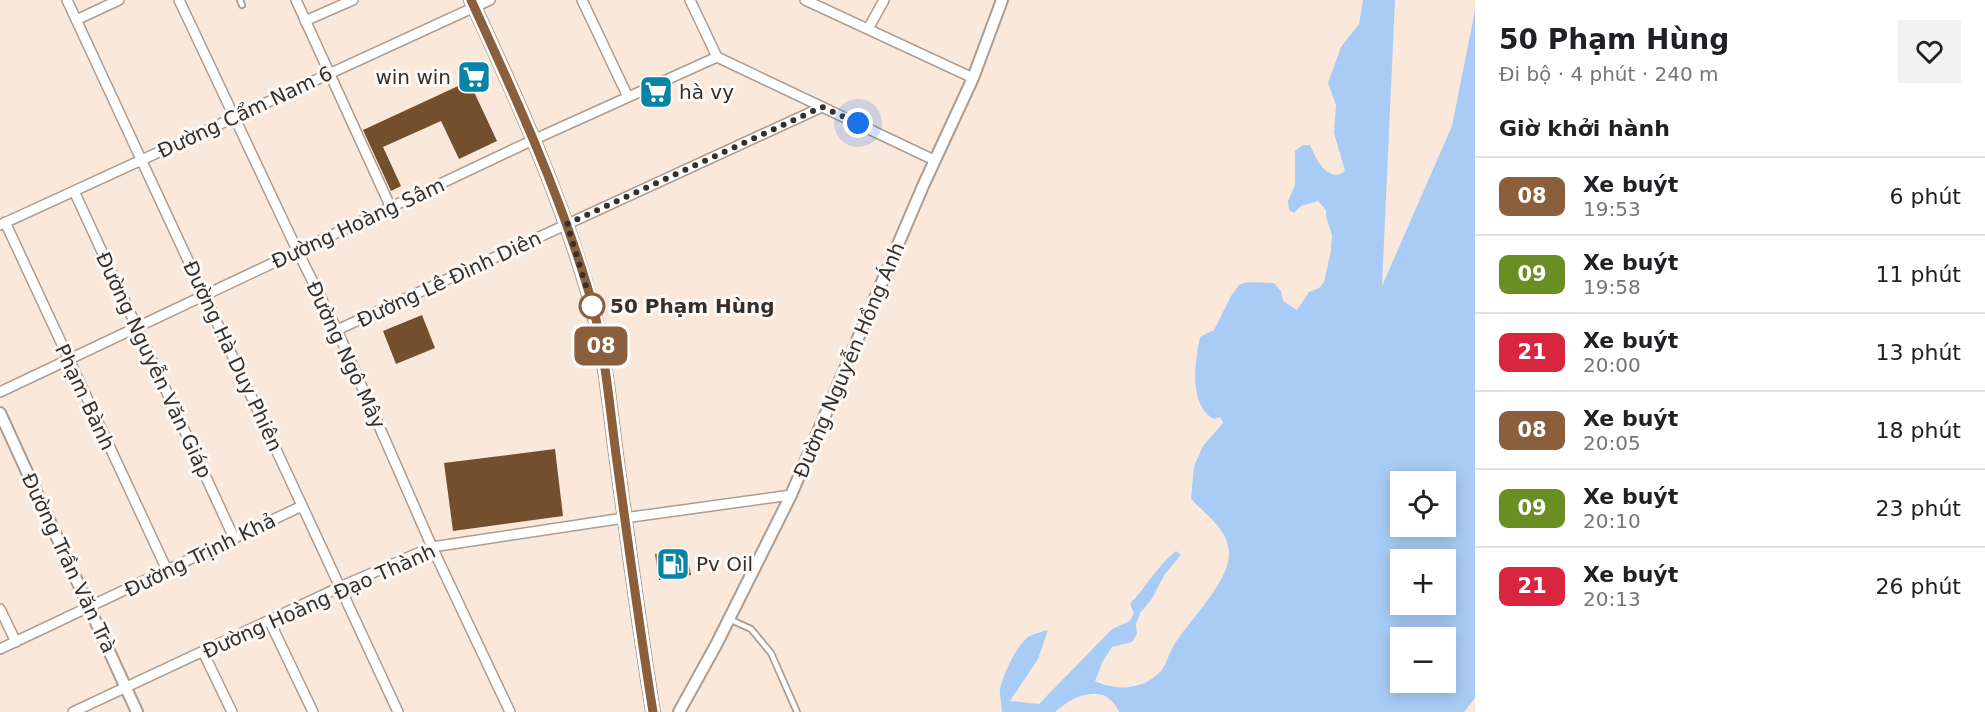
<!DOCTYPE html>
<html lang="vi">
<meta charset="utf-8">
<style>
body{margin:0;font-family:"DejaVu Sans",sans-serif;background:#f2f2f2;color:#202124;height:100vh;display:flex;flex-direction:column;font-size:22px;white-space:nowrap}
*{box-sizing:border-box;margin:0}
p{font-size:20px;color:#757577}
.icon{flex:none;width:33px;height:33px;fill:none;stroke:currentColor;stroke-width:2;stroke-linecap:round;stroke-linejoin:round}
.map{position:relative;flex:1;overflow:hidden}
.side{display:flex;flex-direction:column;background:#fff;width:510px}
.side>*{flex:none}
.badge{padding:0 12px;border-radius:9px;font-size:21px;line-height:39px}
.controls{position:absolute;left:1390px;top:471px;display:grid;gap:12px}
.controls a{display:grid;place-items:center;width:66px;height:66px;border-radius:0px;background:#fff;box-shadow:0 3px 15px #0003;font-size:30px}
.you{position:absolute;width:30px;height:30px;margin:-15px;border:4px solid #fff;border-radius:50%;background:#1a73e8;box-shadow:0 0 0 9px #1a73e833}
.map>.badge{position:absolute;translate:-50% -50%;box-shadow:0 0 0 3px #fff}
h2{padding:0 24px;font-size:22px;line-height:54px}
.round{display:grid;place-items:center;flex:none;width:63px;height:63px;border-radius:0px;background:#f2f2f2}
.overview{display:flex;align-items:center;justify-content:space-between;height:102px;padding:0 24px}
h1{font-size:28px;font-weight:600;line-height:45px}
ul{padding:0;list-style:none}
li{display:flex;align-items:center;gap:18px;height:78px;padding:0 24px;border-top:2px solid #e0e0e0}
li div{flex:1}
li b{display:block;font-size:22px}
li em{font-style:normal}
li .badge{min-width:66px;font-weight:700;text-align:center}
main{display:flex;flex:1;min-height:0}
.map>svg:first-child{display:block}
.water{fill:#a9ccf6;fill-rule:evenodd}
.building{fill:#744f2d}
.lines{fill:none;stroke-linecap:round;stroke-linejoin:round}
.service-casing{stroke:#ad9d90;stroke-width:8}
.minor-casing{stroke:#ad9d90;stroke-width:12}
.tertiary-casing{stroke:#ad9d90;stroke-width:14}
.primary-casing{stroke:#ad9d90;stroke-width:16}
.service{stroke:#fff;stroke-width:4.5}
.minor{stroke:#fff;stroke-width:9}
.tertiary{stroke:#fff;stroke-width:10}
.primary{stroke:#fff;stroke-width:14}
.line-casing{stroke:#fff;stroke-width:14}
.line{stroke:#8b5e3c;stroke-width:9}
.walk{stroke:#36302a;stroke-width:6;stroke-dasharray:0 10.8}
.stop-dot{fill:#fff;stroke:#8b5e3c;stroke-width:3}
.labels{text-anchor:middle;stroke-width:6;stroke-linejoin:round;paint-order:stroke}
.poi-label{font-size:20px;fill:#36302a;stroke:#fdf9f6;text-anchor:start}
.street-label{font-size:20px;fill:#36302a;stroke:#fdf9f6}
.stop-label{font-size:20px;font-weight:bold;fill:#36302a;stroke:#fdf9f6;text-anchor:start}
</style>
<main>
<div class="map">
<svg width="1475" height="712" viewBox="0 0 1475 712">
<rect width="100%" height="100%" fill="#fae9db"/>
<path class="water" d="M1363,0H1395L1382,286L1452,126L1475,10V698L1464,712H1119C1106,681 1073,695 1055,712H1002C1002,704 999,696 1000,689C1003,675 1018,642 1030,636C1035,633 1042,632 1048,630L1038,659L1010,701L1039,704L1112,629L1130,621L1134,613L1130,604C1146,587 1157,566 1176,551L1181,555L1165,574L1151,600L1140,613L1136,624L1137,634L1132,642L1112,647L1103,661L1095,681C1116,691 1141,690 1159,673C1166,667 1169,653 1174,645C1188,622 1228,583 1229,555C1230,531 1206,515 1191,499L1194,466L1203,446L1223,423L1220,417L1214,419C1188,405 1195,361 1200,337L1214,330L1231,296L1239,285L1247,282L1274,283L1281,291L1283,301L1297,310L1309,292L1319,288L1324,282L1331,251L1332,235L1326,217V210L1318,201L1301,206L1294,213L1289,210L1288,201L1295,185V151L1303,145H1310C1316,158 1322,174 1338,175L1345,171L1334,133L1336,105L1328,83L1341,47L1359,24ZM1401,482H1446V526H1401ZM1401,560H1446V604H1401ZM1401,638H1446V682H1401Z"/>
<path class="building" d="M469,81L497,141L459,159L441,121L383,147L401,186L391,191L363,130Z
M422,315L435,348L396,364L383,331Z
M555,449L563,516L453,531L444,463Z
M686,549L691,575L659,580L655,554Z"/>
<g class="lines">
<g class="service-casing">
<path id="service" d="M240,0L242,5
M729,619L751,629L771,653L797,712"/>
</g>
<g class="minor-casing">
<path id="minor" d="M67,0L398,712
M179,0L298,252L337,330L432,547L510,712
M296,0L391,208
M582,0L628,97
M690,0L717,57L934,160
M805,0L973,78
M76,20L119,0
M305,21L353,0
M868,29L884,0
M74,191L234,538
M5,222L167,570
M0,225L490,0
M337,330L822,107
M0,392L533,140L717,57
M0,609L16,642
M269,620L313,712
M0,649L302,506
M203,652L232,712
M73,712L340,587L432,547L624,518L791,495"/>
</g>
<g class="tertiary-casing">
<path id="tertiary" d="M0,413L137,712
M679,712L716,645L791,495L923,186L973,78L1002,0"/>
</g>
<g class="primary-casing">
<path id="primary" d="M471,0C516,97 561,196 590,299C606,354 610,413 618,469C629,550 640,631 653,712"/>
</g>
<use href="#service" class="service"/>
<use href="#minor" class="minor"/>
<use href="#tertiary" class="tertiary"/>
<use href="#primary" class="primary"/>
</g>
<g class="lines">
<g class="line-casing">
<path id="line" d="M471,0C516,98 561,196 591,299C606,354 610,413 618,469C629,550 640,631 653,712"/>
</g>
<use href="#line" class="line"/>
<path class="walk" d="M592,306L567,224L822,107L858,123"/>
</g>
<defs>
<g id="supermarket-square" transform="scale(1.725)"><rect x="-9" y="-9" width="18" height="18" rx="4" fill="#0584a8" stroke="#fdf9f6"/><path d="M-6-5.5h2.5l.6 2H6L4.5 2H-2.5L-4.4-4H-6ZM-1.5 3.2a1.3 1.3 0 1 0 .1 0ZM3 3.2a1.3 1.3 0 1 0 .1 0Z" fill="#fff"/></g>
<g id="fuel-square" transform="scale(1.725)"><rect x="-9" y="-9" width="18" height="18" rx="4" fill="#0584a8" stroke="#fdf9f6"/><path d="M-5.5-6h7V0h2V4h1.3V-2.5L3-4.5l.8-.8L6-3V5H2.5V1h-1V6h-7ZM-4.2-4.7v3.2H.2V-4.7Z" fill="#fff"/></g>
</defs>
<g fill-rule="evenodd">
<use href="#supermarket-square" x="474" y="77"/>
<use href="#supermarket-square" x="656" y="92"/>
<use href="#fuel-square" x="673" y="564"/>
</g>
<circle class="stop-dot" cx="592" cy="306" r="12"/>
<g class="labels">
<g class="poi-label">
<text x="451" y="84" text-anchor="end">win win</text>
<text x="679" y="99">hà vy</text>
<text x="696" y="571">Pv Oil</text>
</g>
<g class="street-label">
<text transform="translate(245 112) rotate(-25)" y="7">Đường Cẩm Nam 6</text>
<text transform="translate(358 223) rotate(-25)" y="7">Đường Hoàng Sâm</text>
<text transform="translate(449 279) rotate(-25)" y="7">Đường Lê Đình Diên</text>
<text transform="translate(346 355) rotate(65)" y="7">Đường Ngô Mây</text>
<text transform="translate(233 356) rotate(65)" y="7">Đường Hà Duy Phiên</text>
<text transform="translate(849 360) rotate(-67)" y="7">Đường Nguyễn Hồng Ánh</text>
<text transform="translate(154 365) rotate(65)" y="7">Đường Nguyễn Văn Giáp</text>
<text transform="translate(85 397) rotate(65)" y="7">Phạm Bành</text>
<text transform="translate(200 555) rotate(-26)" y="7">Đường Trịnh Khả</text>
<text transform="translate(69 563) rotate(65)" y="7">Đường Trần Văn Trà</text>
<text transform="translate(319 601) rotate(-24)" y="7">Đường Hoàng Đạo Thành</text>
</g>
<g class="stop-label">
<text x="610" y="313">50 Phạm Hùng</text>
</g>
</g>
</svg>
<div class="controls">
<a><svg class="icon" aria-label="locate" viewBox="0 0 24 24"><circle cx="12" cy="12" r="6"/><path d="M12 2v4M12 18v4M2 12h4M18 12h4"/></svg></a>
<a>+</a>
<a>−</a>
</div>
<div class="you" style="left:858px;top:123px"></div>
<b class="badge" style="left:601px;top:346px;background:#8b5e3c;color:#fff">08</b>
</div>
<section class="side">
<div class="overview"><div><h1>50 Phạm Hùng</h1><p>Đi bộ · 4 phút · 240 m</p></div><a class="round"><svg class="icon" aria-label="heart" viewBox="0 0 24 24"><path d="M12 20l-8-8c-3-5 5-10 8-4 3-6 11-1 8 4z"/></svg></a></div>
<h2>Giờ khởi hành</h2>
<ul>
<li><span class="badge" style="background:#8b5e3c;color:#fff">08</span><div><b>Xe buýt</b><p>19:53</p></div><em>6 phút</em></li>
<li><span class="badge" style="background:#6b8e23;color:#fff">09</span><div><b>Xe buýt</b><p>19:58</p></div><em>11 phút</em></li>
<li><span class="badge" style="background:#d7263d;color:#fff">21</span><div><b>Xe buýt</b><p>20:00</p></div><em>13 phút</em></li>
<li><span class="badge" style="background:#8b5e3c;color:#fff">08</span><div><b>Xe buýt</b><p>20:05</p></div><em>18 phút</em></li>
<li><span class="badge" style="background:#6b8e23;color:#fff">09</span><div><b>Xe buýt</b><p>20:10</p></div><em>23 phút</em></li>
<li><span class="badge" style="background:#d7263d;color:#fff">21</span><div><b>Xe buýt</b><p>20:13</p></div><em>26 phút</em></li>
</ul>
</section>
</main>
